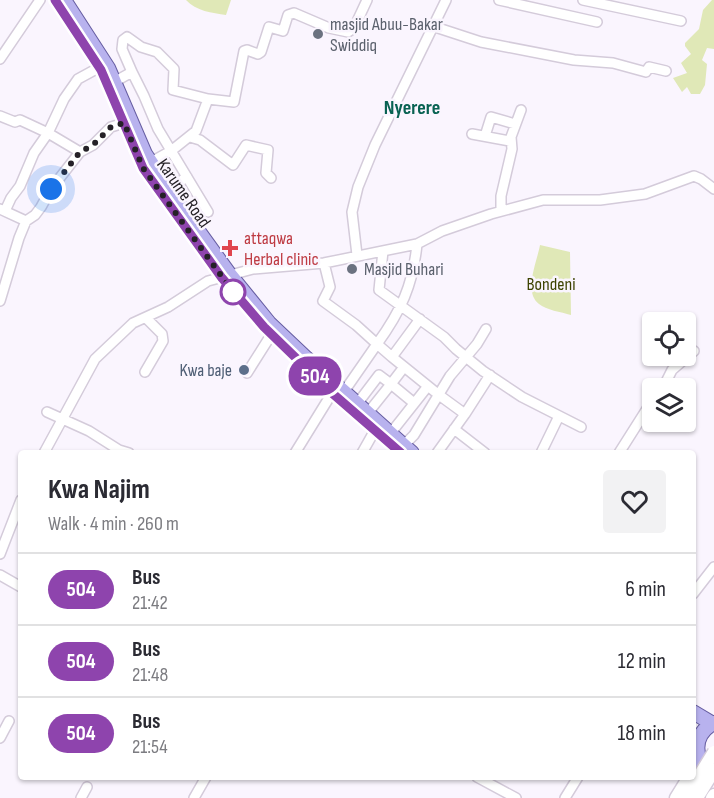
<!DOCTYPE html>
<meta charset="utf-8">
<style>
body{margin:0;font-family:"Sofia Sans Condensed",sans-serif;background:#f2f2f3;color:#2b2b33;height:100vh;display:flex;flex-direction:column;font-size:22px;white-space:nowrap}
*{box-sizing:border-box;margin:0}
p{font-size:20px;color:#7c7c81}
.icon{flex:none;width:33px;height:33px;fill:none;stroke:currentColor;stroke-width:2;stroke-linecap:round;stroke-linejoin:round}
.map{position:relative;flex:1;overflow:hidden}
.panel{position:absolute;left:18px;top:450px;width:678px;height:330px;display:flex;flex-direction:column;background:#fff;border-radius:6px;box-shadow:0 2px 4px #0004}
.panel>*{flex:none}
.badge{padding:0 12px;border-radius:20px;font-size:21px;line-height:39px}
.buttons{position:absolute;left:642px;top:312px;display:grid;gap:12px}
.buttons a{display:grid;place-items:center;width:54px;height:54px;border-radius:6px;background:#fff;box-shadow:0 2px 4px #0004;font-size:30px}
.you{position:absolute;width:30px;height:30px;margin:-15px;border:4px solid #fff;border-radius:50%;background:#1a73e8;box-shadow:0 0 0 9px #1a73e833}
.map>.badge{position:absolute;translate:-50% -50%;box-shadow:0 0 0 3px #fff}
.round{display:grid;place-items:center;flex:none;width:63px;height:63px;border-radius:6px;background:#f2f2f3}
.summary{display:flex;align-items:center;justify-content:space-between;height:102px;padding:0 30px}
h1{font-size:28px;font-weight:700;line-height:45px}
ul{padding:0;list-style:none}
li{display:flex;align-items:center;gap:18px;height:72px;padding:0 30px;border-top:2px solid #e1e1e2}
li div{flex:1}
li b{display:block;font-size:22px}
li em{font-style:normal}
li .badge{min-width:66px;font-weight:700;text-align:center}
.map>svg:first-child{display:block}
.green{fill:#e0e8b7}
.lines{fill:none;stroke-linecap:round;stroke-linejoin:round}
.street-casing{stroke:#d4cbda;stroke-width:12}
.secondary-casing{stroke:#d4cbda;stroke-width:15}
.primary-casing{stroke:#665da1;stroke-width:16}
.street{stroke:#fff;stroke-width:9}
.secondary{stroke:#fff;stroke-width:12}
.primary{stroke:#b8b2ee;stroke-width:14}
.secondary-bridge-casing{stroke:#d4cbda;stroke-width:15;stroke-linecap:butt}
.secondary-bridge{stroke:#fff;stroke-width:12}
.line-casing{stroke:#fff;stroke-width:14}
.line{stroke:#8e44ad;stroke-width:9}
.walk{stroke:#252127;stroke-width:6;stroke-dasharray:0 10.8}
.worship-dot{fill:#6b7280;stroke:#faf5fe;stroke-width:2}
.health-dot{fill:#e0444e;stroke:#faf5fe;stroke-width:2}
.stop-dot{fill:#fff;stroke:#8e44ad;stroke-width:3}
.service-dot{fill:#5c6f8a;stroke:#faf5fe;stroke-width:2}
.labels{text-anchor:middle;stroke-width:5;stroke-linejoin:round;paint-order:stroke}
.worship-label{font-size:18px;fill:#5b616d;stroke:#faf5fe;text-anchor:start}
.street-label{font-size:18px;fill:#252127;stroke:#faf5fe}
.health-label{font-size:18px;fill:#be3a42;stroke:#faf5fe;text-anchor:start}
.park-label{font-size:18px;fill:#3c4200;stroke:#faf5fe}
.service-label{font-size:18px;fill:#4e5e75;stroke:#faf5fe;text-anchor:end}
.neighbourhood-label{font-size:20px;font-weight:bold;fill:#086252;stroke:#faf5fe}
</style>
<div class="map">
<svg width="714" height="798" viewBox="0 0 714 798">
<rect width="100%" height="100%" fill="#faf5fe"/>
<path class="green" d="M186,0H231L226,15C212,13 196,11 186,0Z
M712,0H714V49L707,48L702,60L707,64L705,85L700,94H691L687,87L682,92L673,78L687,73L681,63L691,54L685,46V43L699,29L703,10Z
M540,245L570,252L571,315C561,312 546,310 539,304C523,292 537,262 540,245Z"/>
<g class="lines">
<g class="street-casing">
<path id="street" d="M499,0L597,22
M583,0L681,21
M432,26L481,42L574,60L613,63L646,72L649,67L666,71
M0,59L40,0
M132,72L122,49L123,40L127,37L141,47L157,52L174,69L173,90L208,99
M114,82L132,72L144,96L158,129L208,212
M0,116L15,122L20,120L48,133L80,152
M472,134L510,141
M485,136L491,117L515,124
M190,137L200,140L233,165L246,145L268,150L266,173L271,178
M151,162L171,151L196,131L208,99L234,102L244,51L247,50L258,54L261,52L269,27L283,31L288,15L294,13L329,28L348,32L354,28L367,0
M168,189L187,177
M0,209L26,221L19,238L0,301
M5,211L11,198L20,186L34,153L48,133L64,99L78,79L100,67
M501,211V196L512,149L511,137L521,110
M26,221L35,215L41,207L51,189L80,152L93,145L111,127L124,123
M383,251L379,290L444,337L456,349L483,371L522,397L581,427
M357,255L352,212L358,187L375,145L446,0
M324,263L330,287L323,301L356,325L377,344L343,393
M420,319L392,357L439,395L465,414L437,453
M392,357L377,344C401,311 413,285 417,244
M404,367L391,384L414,403
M145,372L163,341L162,334L146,318
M247,373L271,335
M663,388L672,370L694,351
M357,404L379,375L391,384L367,414
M47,412L89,431L119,450L129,453
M465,414L490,375
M454,429L485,453
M390,434L428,386
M404,445L414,435L450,376L477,344L486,329
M44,453L95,359L133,323L168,307L208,281L253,269L324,263L417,244L442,231L491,214L543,200H600L645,194L694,176L701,179L714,189
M295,453L332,393
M362,453L375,430
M541,453L559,416
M619,453L652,401
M0,554L21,500
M0,575L21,587
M693,594L714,567
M0,738L9,721
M477,777L516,798
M81,798L87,787
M194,798L206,777
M565,798L578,777"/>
</g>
<g class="secondary-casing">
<path id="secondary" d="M676,798L689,777
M686,798L701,773
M697,798L710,777
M712,798L714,795"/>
</g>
<g class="primary-casing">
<path id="primary" d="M64,0L108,68L145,154L178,203L230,275L269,323L306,358L412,453
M693,712L713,724
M713,773C692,761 692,734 714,723"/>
</g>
<use href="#street" class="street"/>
<use href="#secondary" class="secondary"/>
<use href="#primary" class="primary"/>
<g class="secondary-bridge-casing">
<path id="secondary-bridge" d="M701,773L714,752
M710,777L714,770"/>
</g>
<use href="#secondary-bridge" class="secondary-bridge"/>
</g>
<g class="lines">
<g class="line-casing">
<path id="line" d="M55,0L101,70L143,168L222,278L264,327L332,393L401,453"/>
</g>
<use href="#line" class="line"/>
<path class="walk" d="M51,189L80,152L93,145L111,127L124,123L143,168L233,292"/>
</g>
<g class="worship-dot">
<circle cx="318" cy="34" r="6"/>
<circle cx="352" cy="269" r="6"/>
</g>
<path class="health-dot" d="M227 239h6v6h6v6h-6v6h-6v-6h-6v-6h6z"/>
<circle class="stop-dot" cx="233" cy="292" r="12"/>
<circle class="service-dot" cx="244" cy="370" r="6"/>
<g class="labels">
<g class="worship-label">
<text x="330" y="30">masjid Abuu-Bakar<tspan x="330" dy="21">Swiddiq</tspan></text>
<text x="364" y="275">Masjid Buhari</text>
</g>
<g class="street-label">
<text transform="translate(184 193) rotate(55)" y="6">Karume Road</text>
</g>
<g class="health-label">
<text x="244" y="244">attaqwa<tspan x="244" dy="21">Herbal clinic</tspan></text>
</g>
<g class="park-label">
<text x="551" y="290">Bondeni</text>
</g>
<g class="service-label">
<text x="232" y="376">Kwa baje</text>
</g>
<g class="neighbourhood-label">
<text x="412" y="114">Nyerere</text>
</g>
</g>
</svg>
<div class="buttons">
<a><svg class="icon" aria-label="locate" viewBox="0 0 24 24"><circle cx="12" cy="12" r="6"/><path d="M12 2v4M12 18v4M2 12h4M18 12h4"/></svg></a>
<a><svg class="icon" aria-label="layers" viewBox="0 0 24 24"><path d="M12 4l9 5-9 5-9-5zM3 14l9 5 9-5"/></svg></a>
</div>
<div class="you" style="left:51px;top:189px"></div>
<b class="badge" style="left:315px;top:376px;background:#8e44ad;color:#fff">504</b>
<section class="panel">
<div class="summary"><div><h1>Kwa Najim</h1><p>Walk · 4 min · 260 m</p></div><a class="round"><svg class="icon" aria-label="heart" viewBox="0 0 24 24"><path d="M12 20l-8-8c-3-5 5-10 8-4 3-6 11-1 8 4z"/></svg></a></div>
<ul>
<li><span class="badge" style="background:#8e44ad;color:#fff">504</span><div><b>Bus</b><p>21:42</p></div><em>6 min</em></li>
<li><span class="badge" style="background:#8e44ad;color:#fff">504</span><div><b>Bus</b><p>21:48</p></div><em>12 min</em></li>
<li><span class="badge" style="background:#8e44ad;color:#fff">504</span><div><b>Bus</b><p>21:54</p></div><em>18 min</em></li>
</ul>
</section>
</div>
